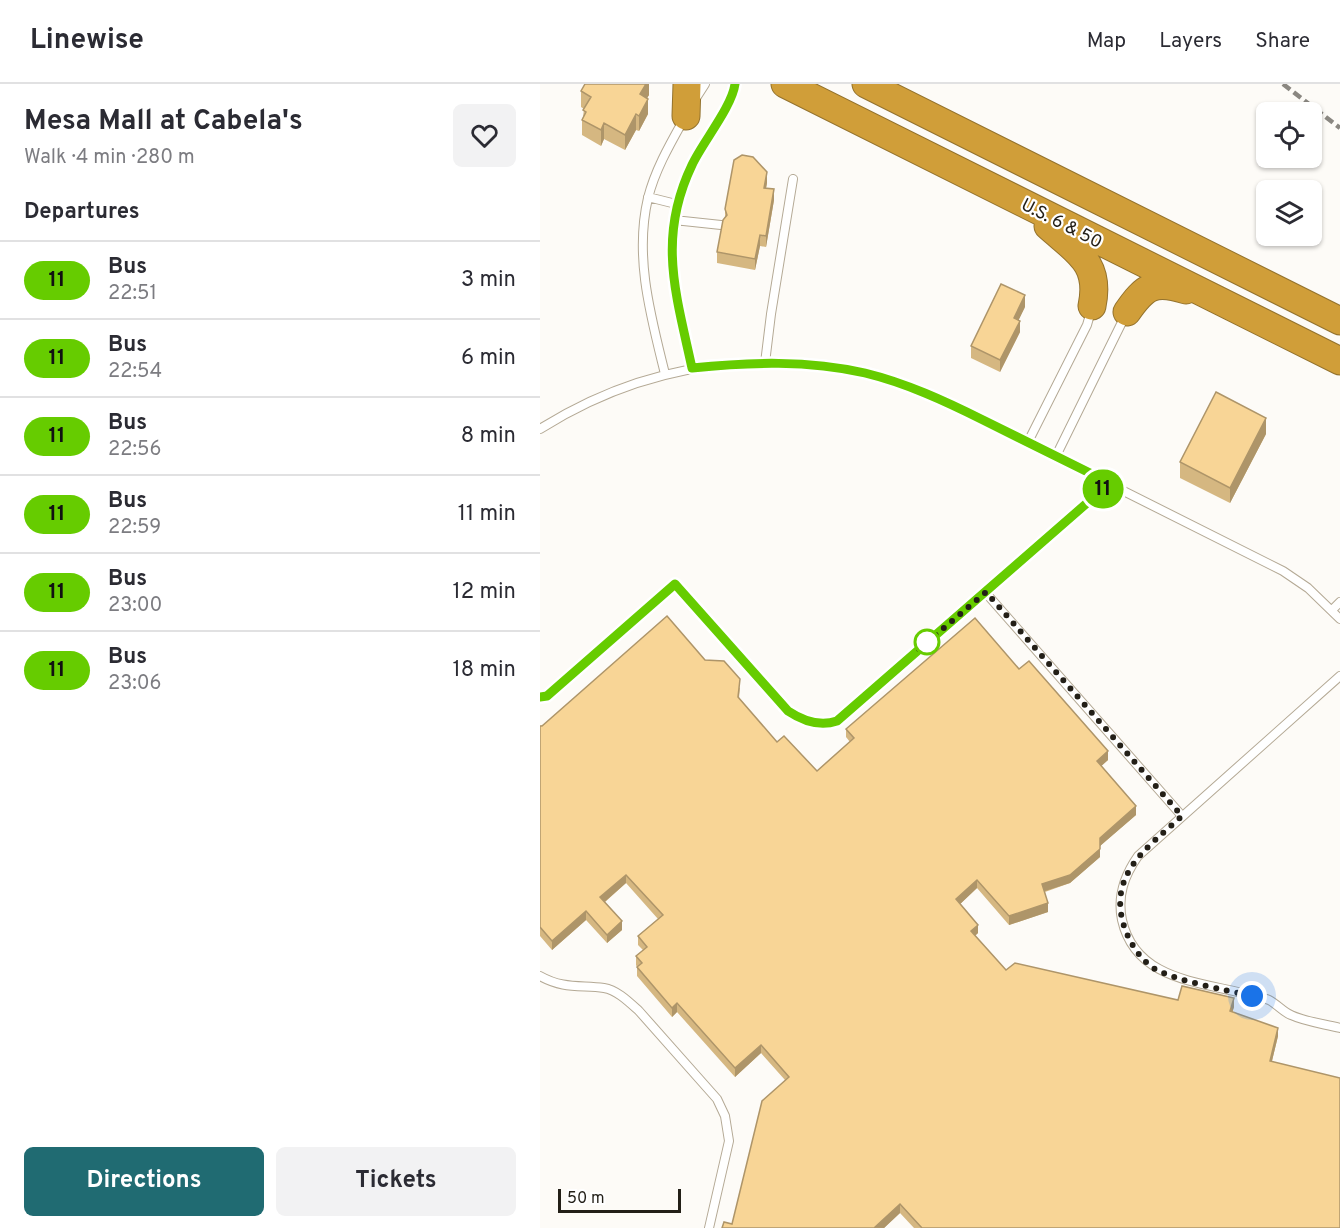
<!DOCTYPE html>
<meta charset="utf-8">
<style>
body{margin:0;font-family:Overpass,sans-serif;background:#f2f2f3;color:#2b2b33;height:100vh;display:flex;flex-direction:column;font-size:22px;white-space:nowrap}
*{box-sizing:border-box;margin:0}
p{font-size:20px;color:#7c7c81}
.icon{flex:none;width:33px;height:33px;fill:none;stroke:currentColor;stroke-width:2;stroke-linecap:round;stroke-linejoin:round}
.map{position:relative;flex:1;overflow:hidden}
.sheet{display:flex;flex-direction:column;background:#fff;width:540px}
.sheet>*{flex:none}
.badge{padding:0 12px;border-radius:20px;font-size:21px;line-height:39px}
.controls{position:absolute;left:716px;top:18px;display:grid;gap:12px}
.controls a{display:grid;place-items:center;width:66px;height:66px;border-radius:9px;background:#fff;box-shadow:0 2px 4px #0004;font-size:30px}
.scale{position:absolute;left:18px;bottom:15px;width:123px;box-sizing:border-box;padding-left:6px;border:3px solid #231f17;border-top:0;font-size:16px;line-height:21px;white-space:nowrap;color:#231f17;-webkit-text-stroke:4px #fff;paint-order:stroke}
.you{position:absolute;width:30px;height:30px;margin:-15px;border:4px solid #fff;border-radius:50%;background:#1a73e8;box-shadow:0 0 0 9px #1a73e833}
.map>.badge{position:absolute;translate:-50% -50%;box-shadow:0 0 0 3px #fff}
h2{padding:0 24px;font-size:22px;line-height:54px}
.round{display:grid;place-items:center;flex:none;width:63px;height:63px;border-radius:9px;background:#f2f2f3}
.summary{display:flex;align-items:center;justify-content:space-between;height:102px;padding:0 24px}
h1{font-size:28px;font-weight:700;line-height:45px}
.primary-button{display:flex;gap:12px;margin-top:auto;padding:12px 24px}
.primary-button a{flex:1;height:69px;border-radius:9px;background:#206b72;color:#fff;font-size:24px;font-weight:700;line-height:69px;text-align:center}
.primary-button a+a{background:#f2f2f3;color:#2b2b33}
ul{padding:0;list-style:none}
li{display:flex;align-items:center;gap:18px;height:78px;padding:0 24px;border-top:2px solid #e1e1e2}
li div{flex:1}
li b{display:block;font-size:22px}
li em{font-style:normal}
li .badge{min-width:66px;font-weight:700;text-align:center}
header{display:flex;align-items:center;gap:36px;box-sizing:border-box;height:84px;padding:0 30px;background:#fff;border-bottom:2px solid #e1e1e2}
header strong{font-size:28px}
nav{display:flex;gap:33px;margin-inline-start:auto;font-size:21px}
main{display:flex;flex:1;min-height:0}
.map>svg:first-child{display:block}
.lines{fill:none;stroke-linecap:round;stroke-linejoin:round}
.lane-casing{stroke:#b4a995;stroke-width:10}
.highway-casing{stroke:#93722d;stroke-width:29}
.lane{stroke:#fff;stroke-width:8}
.highway{stroke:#d09e39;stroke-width:27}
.rail{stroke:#8a8781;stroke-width:4.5;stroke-dasharray:9 4.5;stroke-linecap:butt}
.wall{fill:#d5b781}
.shaded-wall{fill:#ae9569}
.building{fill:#f8d596;stroke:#ae9569;stroke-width:1.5}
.line-casing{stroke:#fff;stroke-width:14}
.line{stroke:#6c0;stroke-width:9}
.walk{stroke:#231f17;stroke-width:6;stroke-dasharray:0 10.8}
.stop-dot{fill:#fff;stroke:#6c0;stroke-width:3}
.labels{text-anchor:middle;stroke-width:4.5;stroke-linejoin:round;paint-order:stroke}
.street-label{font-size:18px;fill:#231f17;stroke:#fff}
</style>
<header>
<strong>Linewise</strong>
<nav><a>Map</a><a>Layers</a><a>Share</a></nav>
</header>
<main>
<section class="sheet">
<div class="summary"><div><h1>Mesa Mall at Cabela's</h1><p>Walk · 4 min · 280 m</p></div><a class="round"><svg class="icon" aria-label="heart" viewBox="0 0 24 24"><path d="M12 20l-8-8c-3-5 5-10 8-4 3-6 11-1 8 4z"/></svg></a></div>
<h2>Departures</h2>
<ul>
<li><span class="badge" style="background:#6c0;color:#111">11</span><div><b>Bus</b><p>22:51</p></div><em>3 min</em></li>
<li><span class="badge" style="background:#6c0;color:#111">11</span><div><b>Bus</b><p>22:54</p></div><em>6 min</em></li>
<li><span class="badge" style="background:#6c0;color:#111">11</span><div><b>Bus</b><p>22:56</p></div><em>8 min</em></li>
<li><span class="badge" style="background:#6c0;color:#111">11</span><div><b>Bus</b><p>22:59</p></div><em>11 min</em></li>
<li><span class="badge" style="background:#6c0;color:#111">11</span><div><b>Bus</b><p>23:00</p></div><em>12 min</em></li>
<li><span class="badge" style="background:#6c0;color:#111">11</span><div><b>Bus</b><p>23:06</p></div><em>18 min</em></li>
</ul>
<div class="primary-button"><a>Directions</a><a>Tickets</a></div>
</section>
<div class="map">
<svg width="800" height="1144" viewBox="0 0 800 1144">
<rect width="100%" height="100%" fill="#fdfbf7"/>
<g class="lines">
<g class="lane-casing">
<path id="lane" d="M156,14L165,0
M108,113L136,120
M134,136L181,141
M225,279L231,230L253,95
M152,284C136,210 117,154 152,81C163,59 192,23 195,0
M125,290C111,233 94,173 108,114C115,86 130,60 144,35
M0,345C127,265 275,258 410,320L743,487L768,504L800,535
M488,358L547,241L551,227
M516,372L586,230
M445,508L642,732
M792,526L800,518
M800,592L598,772C584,792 577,812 582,836C595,894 654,897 702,909C710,912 721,913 729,916C737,920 743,928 751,931C766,938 785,940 800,944
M0,613L7,612L135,500L248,627C263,637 279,643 297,637L570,399
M0,892C23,905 40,901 64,904C77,906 89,918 99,927L177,1015L185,1032L189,1057L169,1144"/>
</g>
<g class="highway-casing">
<path id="highway" d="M245,0L800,277
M326,0L800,237
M146,32L147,0
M508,142C537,168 561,179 552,222
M587,228C605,202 614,196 646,206"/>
</g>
<use href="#lane" class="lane"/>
<use href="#highway" class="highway"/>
<path class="rail" d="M743,0L800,44"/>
</g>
<path class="wall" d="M109,0V11L107,14L108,30L99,47L96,46L85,66L64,55L61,62L42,51V36L43,33L44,25L41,23V7Z
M227,99L226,104L234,116L226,163L220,162L215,186L177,179V168L185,133V125Z
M485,223L478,236L480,248L460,288L431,274V262Z
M726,350L690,419L640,394V378Z
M165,576L200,604L199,614L237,658L277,687L310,658L306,653V645L479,585L568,676L561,682L596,731L560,762V773L530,799L505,808L508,828L469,841L437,804L420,820L438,849L435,852L466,886L638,916L694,923L692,928L738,952L732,977L800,1144H374L360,1129L344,1144H182L192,1140L245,996L221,969L195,993L137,928L132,933L97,892V883L96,881V872L103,866L98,861V852L118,835L86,799L65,818L82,846L67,859L46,836L12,866L0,852V642Z"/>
<path class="shaded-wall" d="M106,0H109V11L100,26V10Z
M108,15V30L99,47V32Z
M96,30V46L85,66V51Z
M64,39V55L61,62V46Z
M227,88V99L224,115V104Z
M234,105V116L226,163V152Z
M220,151V162L215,186V175Z
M485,211V223L474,246V234Z
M480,237V248L460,288V276Z
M726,334V350L690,419V404Z
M568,667V676L557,686V677Z
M596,722V731L560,762V754Z
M560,765V773L530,799L502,808V800Z
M86,791V799L60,822V813Z
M437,796V804L416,824V815Z
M508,819V828L469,841V832Z
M46,827V836L12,866V857Z
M82,837V846L67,859V851Z
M438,841V849L431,855V847Z
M694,914V923L690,936V927Z
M137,919V928L132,933V924Z
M738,944V952L730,985V977Z
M221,961V969L195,993V984Z
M360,1120V1129L344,1144H334Z"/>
<path class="building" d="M45,0H106L100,10L108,15L99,32L96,30L85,51L64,39L61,46L42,36L46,28L43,26L51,13L41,7Z
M202,71L213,73L227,88L224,104L234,105L226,152L220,151L215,175L177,168L183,136L187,131L185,125L194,76Z
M461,200L485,211L474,234L480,237L460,276L431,262Z
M676,308L726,334L690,404L640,378Z
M127,532L165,576L184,577L200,595L198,613L237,658L244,652L277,687L314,654L306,645L435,534L479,585L489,577L568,667L557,677L596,722L560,754V765L530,791L502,800L508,819L469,832L437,796L416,815L438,841L431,847L466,886L475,879L638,916L642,902L694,914L690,927L738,944L730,977L800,994V1144H382L360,1120L334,1144H182L184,1138L192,1140L222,1017L249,993L221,961L195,984L137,919L132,924L97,883L102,879L96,872L107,863L98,852L123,831L86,791L60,813L82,837L67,851L46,827L12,857L0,843V642H2Z"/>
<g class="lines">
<g class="line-casing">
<path id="line" d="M0,613L7,612L135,500L248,627C263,637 279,643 297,637L570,399C528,378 486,357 443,336C405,317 366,299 325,289C268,276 209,278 152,284C136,210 117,154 152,81C162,59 192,23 195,0"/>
</g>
<use href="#line" class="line"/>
<path class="walk" d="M387,558L379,565L446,508L642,732C607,764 566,791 585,845C591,861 601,876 615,885C636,897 686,906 712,912"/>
</g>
<circle class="stop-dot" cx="387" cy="558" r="12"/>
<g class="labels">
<g class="street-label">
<text transform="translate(522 139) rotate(27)" y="6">U.S. 6 &amp; 50</text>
</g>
</g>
</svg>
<div class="controls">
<a><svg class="icon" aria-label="locate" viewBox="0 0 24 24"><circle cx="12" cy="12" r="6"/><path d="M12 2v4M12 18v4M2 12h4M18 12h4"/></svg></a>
<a><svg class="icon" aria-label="layers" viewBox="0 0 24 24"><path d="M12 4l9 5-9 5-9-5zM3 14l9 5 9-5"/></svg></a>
</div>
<div class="scale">50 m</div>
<div class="you" style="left:712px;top:912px"></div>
<b class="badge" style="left:563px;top:405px;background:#6c0;color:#111">11</b>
</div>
</main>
